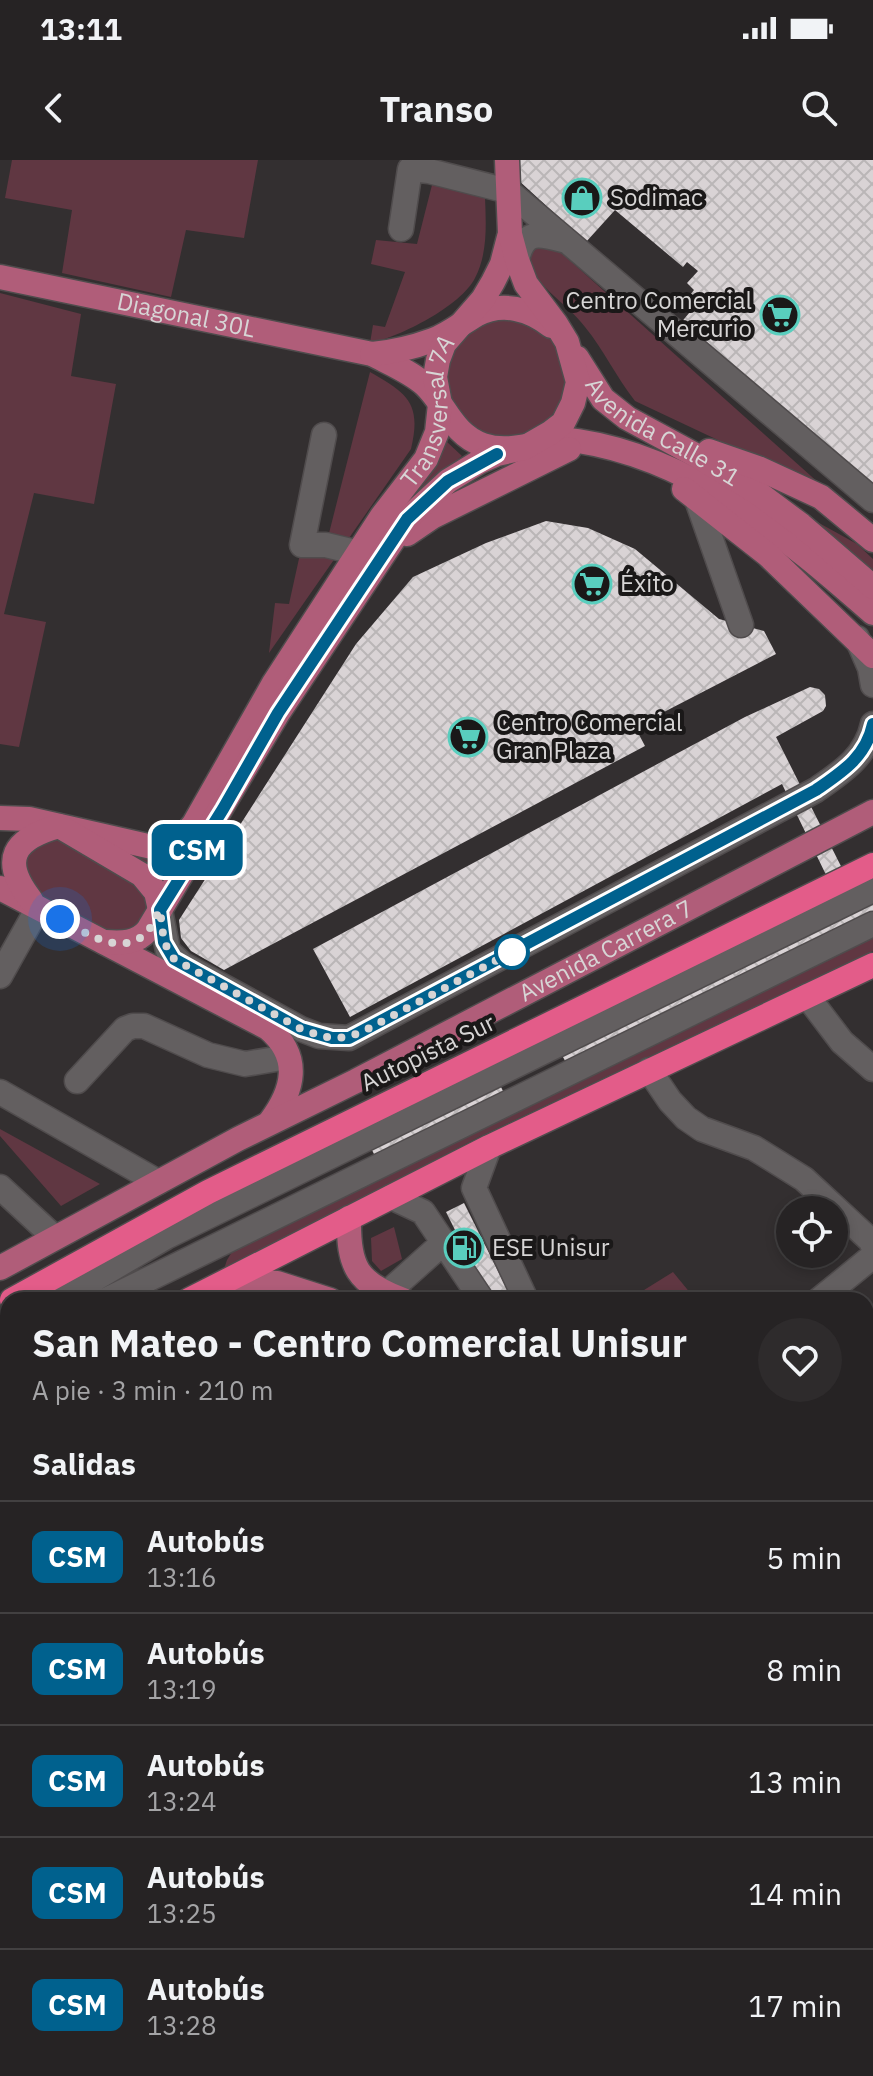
<!DOCTYPE html>
<html lang="es">
<meta charset="utf-8">
<style>
body{margin:0;font-family:"IBM Plex Sans",sans-serif;background:#2e2b2c;color:#f1f3f6;height:100vh;display:flex;flex-direction:column;font-size:30px;white-space:nowrap}
*{box-sizing:border-box;margin:0}
p{font-size:26px;color:#a4a4a6}
.icon{flex:none;width:44px;height:44px;fill:none;stroke:currentColor;stroke-width:2;stroke-linecap:round;stroke-linejoin:round}
.map{position:relative;flex:1;overflow:hidden}
.panel{position:absolute;left:0px;top:1132px;width:874px;height:784px;display:flex;flex-direction:column;background:#262324;border-radius:24px 24px 0 0;box-shadow:0 4px 12px #0003,0 0 0 2px #424041}
.panel>*{flex:none}
.badge{padding:0 16px;border-radius:12px;font-size:28px;line-height:52px}
.buttons{position:absolute;left:776px;top:1036px;display:grid;gap:16px}
.buttons a{display:grid;place-items:center;width:72px;height:72px;border-radius:50%;background:#262324;box-shadow:0 4px 12px #0003,0 0 0 2px #424041;font-size:40px}
.you{position:absolute;width:40px;height:40px;margin:-20px;border:6px solid #fff;border-radius:50%;background:#1a73e8;box-shadow:0 0 0 12px #1a73e833}
.map>.badge{position:absolute;translate:-50% -50%;box-shadow:0 0 0 4px #fff}
h2{padding:0 32px;font-size:30px;line-height:72px}
.round{display:grid;place-items:center;flex:none;width:84px;height:84px;border-radius:42px;background:#2e2b2c}
.overview{display:flex;align-items:center;justify-content:space-between;height:136px;padding:0 32px}
h1{font-size:38px;font-weight:700;line-height:60px}
ul{padding:0;list-style:none}
li{display:flex;align-items:center;gap:24px;height:112px;padding:0 32px;border-top:2px solid #424041}
li div{flex:1}
li b{display:block;font-size:30px}
li em{font-style:normal}
li .badge{min-width:88px;font-weight:700;text-align:center}
.status{display:flex;justify-content:space-between;align-items:center;height:56px;padding:0 40px;background:#262324;direction:ltr}
.status svg{height:22px;fill:currentColor}
header{display:flex;justify-content:space-between;align-items:center;height:104px;padding:0 32px;background:#262324;font-size:36px;font-weight:700}
.map>svg:first-child{display:block}
.green{fill:#603742}
.building{fill:url(#building-cross-hatch)}
.lines{fill:none;stroke-linecap:round;stroke-linejoin:round}
.minor-casing{stroke:#504c4d;stroke-width:27}
.major-casing{stroke:#504c4d;stroke-width:27}
.highway-casing{stroke:#504c4d;stroke-width:27}
.minor{stroke:#635f60;stroke-width:24}
.major{stroke:#b05d79;stroke-width:24}
.highway{stroke:#e35c89;stroke-width:24}
.line-casing{stroke:#fff;stroke-width:18}
.line{stroke:#00618e;stroke-width:12}
.walk{stroke:#d7d5d5;stroke-width:8;stroke-dasharray:0 14.4}
.stop-dot{fill:#fff;stroke:#00618e;stroke-width:4}
.labels{text-anchor:middle;stroke-width:8;stroke-linejoin:round;paint-order:stroke}
.poi-label{font-size:24px;fill:#d7d5d5;stroke:#1a1818;text-anchor:start}
.street-label{font-size:24px;fill:#d7d5d5;stroke:#1a1818}
</style>
<div class="status"><b>13:11</b><svg viewBox="0 0 49 12"><path d="M0 12V9h3v3zM5 12V6h3v6zM10 12V3h3v9zM15 12V0h3v12zM26 1h20v11H26zM47 4h2v5h-2z"/></svg></div>
<header><svg class="icon" aria-label="back" viewBox="0 0 24 24"><path d="M15 5l-7 7 7 7"/></svg>Transo<svg class="icon" aria-label="search" viewBox="0 0 24 24"><circle cx="10" cy="10" r="6"/><path d="M15 15l6 6"/></svg></header>
<div class="map">
<svg width="873" height="1916" viewBox="0 0 873 1916">
<defs>
<pattern id="building-cross-hatch" width="8" height="8" patternUnits="userSpaceOnUse" patternTransform="scale(2)"><rect width="8" height="8" fill="#d9d3d5"/><path d="M0 0l8 8M0 8l8-8" fill="none" stroke="#bab6b7"/></pattern>
</defs>
<rect width="100%" height="100%" fill="#332f30"/>
<path class="green" d="M12,0H258L244,78L186,70L171,137L62,113L72,50L5,38Z
M433,21L485,37C486,64 488,93 475,118C461,146 400,177 370,183L373,165L385,167L405,112L371,104L376,80L417,84Z
M541,85L556,88L830,333L635,241C616,217 604,190 585,167C565,141 543,133 526,101L529,88Z
M0,133L81,154L71,216L116,224L94,344L34,333L4,454L46,462L19,587L0,584Z
M447 218a59 59 0 1 1 118 0a59 59 0 1 1-118 0Z
M370,212C407,233 422,243 411,289L269,493L275,443L289,444L302,385H326Z
M446,281L462,296L418,334Z
M801,353L857,384L873,399V415Z
M53,675L132,721L142,730L150,749L136,769L107,773L33,733L18,697Z
M189,686L164,730L120,694Z
M873,773V791L479,977L223,1112L227,1100L235,1087Z
M0,969L100,1024L61,1046L0,976Z
M394,1067L402,1099L381,1111L372,1101L371,1078Z
M673,1112L696,1140H628Z
M868,1378L873,1381V1447L869,1454L873,1456V1491L866,1502Z
M418,1908H552L535,1916H414Z"/>
<path class="building" d="M517,0H873V325L680,164L694,147L686,140L694,130L687,123L698,111L687,102L683,107L615,50L586,82L517,19Z
M546,361L588,368L635,389L719,459L764,471L776,494L635,567L645,586L224,810L191,791L181,778L179,760L356,484L413,417L486,383Z
M810,527L819,529L825,535L826,546L823,551L776,577L859,742L873,736V752L566,903L560,891L843,750L782,624L350,857L313,789L745,557Z
M498,921L504,933L375,996L369,984Z
M464,1043L512,1139L509,1140H490L446,1052Z
M873,1347V1381L866,1377V1357Z
M866,1565L873,1569V1587L866,1599Z
M866,1609L873,1612V1650L866,1646Z"/>
<g class="lines">
<g class="minor-casing">
<path id="minor" d="M401,69L410,9L429,11L508,31L873,340
M517,100C524,68 540,74 566,81
M324,275L302,385H326L359,393
M696,337L741,465
M857,478L870,508L873,525
M160,750L168,791L182,804L301,869L319,876L349,878L816,630C842,612 866,597 873,564
M0,816L38,748
M807,836L842,882L873,909
M649,910L670,941L686,958L702,969L754,988L804,1019L870,1080L873,1086
M77,921L125,869L133,866H144L208,895L245,904L288,897
M0,932L158,1022
M489,987L474,1028L526,1140
M0,1027L54,1077
M391,1037L423,1052L482,1140
M386,1134L443,1083
M59,1140L166,1077L873,730
M106,1140L873,764
M819,1140L873,1096
M0,1175L8,1170
M0,1194L8,1190
M0,1374L8,1385
M0,1506L8,1516
M0,1623L8,1616
M0,1646L8,1657
M866,1710L873,1707
M0,1718L8,1712
M0,1823L8,1816
M866,1900L873,1897
M201,1908L207,1916
M596,1908L600,1916
M704,1908L708,1916
M804,1908L808,1916
M0,1911L8,1905
M116,1916L126,1908
M242,1916L253,1908
M834,1916L850,1908"/>
</g>
<g class="major-casing">
<g id="major">
<path id="s1" d="M0,117L372,194C389,203 411,212 425,225C446,245 452,274 483,285C515,296 546,276 578,281C695,299 787,378 873,453"/>
<path d="M372,194C393,192 414,187 433,180C449,174 462,163 476,155C502,141 530,149 551,166"/>
<path id="s2" d="M577,198L603,239L627,258L699,297L758,333L801,365L873,427"/>
<path d="M709,291L758,308L821,337L873,380"/>
<path d="M684,329L768,395L873,496"/>
<path d="M407,374L432,357L569,289"/>
<path id="s3" d="M0,658L29,659L152,687C172,689 182,679 194,664L274,523L382,356L426,299L437,272L440,244L435,217L438,200L444,184L483,139L493,122L502,104L509,77"/>
<path d="M0,728L268,868C302,897 294,930 270,962"/>
<path d="M31,740C0,700 13,679 59,666L142,715L156,732L160,750"/>
<path d="M104,782C122,783 136,784 148,770L278,553L407,359L448,321L479,302L497,294L524,288L550,273L563,263L573,243L578,222L567,182L556,164L526,124L517,100L510,74L507,0"/>
<path d="M349,1058C348,1107 357,1123 403,1140"/>
<path id="s4" d="M0,1108L238,979L356,921L873,652"/>
<path d="M214,1128L262,1122L277,1123L330,1140"/>
<path d="M866,1175L873,1170"/>
<path d="M866,1752L873,1768"/>
<path d="M866,1813L873,1827"/>
</g>
</g>
<g class="highway-casing">
<path id="highway" d="M12,1140L208,1032L873,705
M189,1140L489,987L873,805
M0,1233L8,1229"/>
</g>
<use href="#minor" class="minor"/>
<use href="#major" class="major"/>
<use href="#highway" class="highway"/>
</g>
<g class="lines">
<g class="line-casing">
<path id="line" d="M497,294L448,321L407,359L278,553L223,649L160,750L164,782L174,799L301,869L332,878H349L816,630C842,612 866,597 873,564"/>
</g>
<use href="#line" class="line"/>
<path class="walk" d="M60,759C83,771 117,796 143,776C151,770 155,758 160,750L164,782L174,799L301,869C328,879 340,882 366,870L512,792"/>
</g>
<defs>
<g id="shop-ring" transform="scale(2)"><circle r="9.5" fill="#1a1818" stroke="#59cebe" stroke-width="1.5"/><path d="M-5-2.5h2.3a2.7 3.5 0 0 1 5.4 0H5L5.5 6h-11ZM-1.5-2.5h3a1.5 2.3 0 0 0-3 0Z" fill="#59cebe"/></g>
<g id="supermarket-ring" transform="scale(2)"><circle r="9.5" fill="#1a1818" stroke="#59cebe" stroke-width="1.5"/><path d="M-6-5.5h2.5l.6 2H6L4.5 2H-2.5L-4.4-4H-6ZM-1.5 3.2a1.3 1.3 0 1 0 .1 0ZM3 3.2a1.3 1.3 0 1 0 .1 0Z" fill="#59cebe"/></g>
<g id="fuel-ring" transform="scale(2)"><circle r="9.5" fill="#1a1818" stroke="#59cebe" stroke-width="1.5"/><path d="M-5.5-6h7V0h2V4h1.3V-2.5L3-4.5l.8-.8L6-3V5H2.5V1h-1V6h-7ZM-4.2-4.7v3.2H.2V-4.7Z" fill="#59cebe"/></g>
</defs>
<g fill-rule="evenodd">
<use href="#shop-ring" x="582" y="38"/>
<use href="#supermarket-ring" x="780" y="155"/>
<use href="#supermarket-ring" x="592" y="424"/>
<use href="#supermarket-ring" x="468" y="577"/>
<use href="#fuel-ring" x="464" y="1088"/>
</g>
<circle class="stop-dot" cx="512" cy="792" r="16"/>
<g class="labels">
<g class="poi-label">
<text x="610" y="46">Sodimac</text>
<text x="752" y="149" text-anchor="end">Centro Comercial<tspan x="752" dy="28">Mercurio</tspan></text>
<text x="620" y="432">Éxito</text>
<text x="496" y="571">Centro Comercial<tspan x="496" dy="28">Gran Plaza</tspan></text>
<text x="492" y="1096">ESE Unisur</text>
</g>
<g class="street-label">
<text dy="8" stroke="none"><textPath href="#s1" startOffset="190">Diagonal 30L</textPath></text>
<text dy="8" stroke="none"><textPath href="#s3" startOffset="686">Transversal 7A</textPath></text>
<text dy="8" stroke="none"><textPath href="#s2" startOffset="116">Avenida Calle 31</textPath></text>
<text dy="8" stroke="none"><textPath href="#s4" startOffset="684">Avenida Carrera 7</textPath></text>
<text transform="translate(428 893) rotate(-26)" y="8">Autopista Sur</text>
</g>
</g>
</svg>
<div class="buttons">
<a><svg class="icon" aria-label="locate" viewBox="0 0 24 24"><circle cx="12" cy="12" r="6"/><path d="M12 2v4M12 18v4M2 12h4M18 12h4"/></svg></a>
</div>
<div class="you" style="left:60px;top:759px"></div>
<b class="badge" style="left:197px;top:690px;background:#00618e;color:#fff">CSM</b>
<section class="panel">
<div class="overview"><div><h1>San Mateo - Centro Comercial Unisur</h1><p>A pie · 3 min · 210 m</p></div><a class="round"><svg class="icon" aria-label="heart" viewBox="0 0 24 24"><path d="M12 20l-8-8c-3-5 5-10 8-4 3-6 11-1 8 4z"/></svg></a></div>
<h2>Salidas</h2>
<ul>
<li><span class="badge" style="background:#00618e;color:#fff">CSM</span><div><b>Autobús</b><p>13:16</p></div><em>5 min</em></li>
<li><span class="badge" style="background:#00618e;color:#fff">CSM</span><div><b>Autobús</b><p>13:19</p></div><em>8 min</em></li>
<li><span class="badge" style="background:#00618e;color:#fff">CSM</span><div><b>Autobús</b><p>13:24</p></div><em>13 min</em></li>
<li><span class="badge" style="background:#00618e;color:#fff">CSM</span><div><b>Autobús</b><p>13:25</p></div><em>14 min</em></li>
<li><span class="badge" style="background:#00618e;color:#fff">CSM</span><div><b>Autobús</b><p>13:28</p></div><em>17 min</em></li>
</ul>
</section>
</div>
